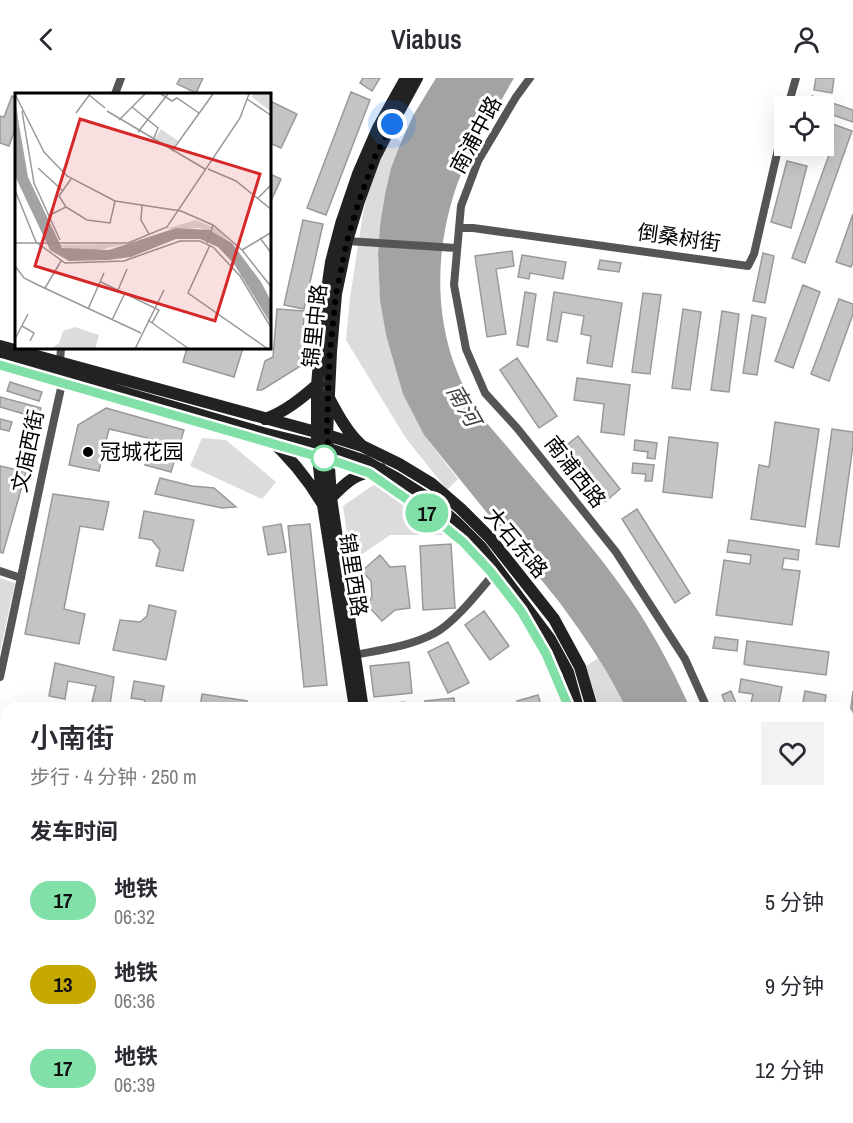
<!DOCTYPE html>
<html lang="zh">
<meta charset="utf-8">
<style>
body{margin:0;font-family:"Archivo Narrow","Noto Sans SC",sans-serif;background:#f2f2f3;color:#2b2b33;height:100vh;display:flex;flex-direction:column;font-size:22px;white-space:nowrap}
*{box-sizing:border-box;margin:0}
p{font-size:20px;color:#7c7c81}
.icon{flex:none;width:33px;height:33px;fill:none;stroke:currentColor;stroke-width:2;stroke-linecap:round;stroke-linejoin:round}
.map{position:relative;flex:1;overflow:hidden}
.drawer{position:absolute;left:0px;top:624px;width:854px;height:422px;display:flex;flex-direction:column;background:#fff;border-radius:18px 18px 0 0;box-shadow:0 6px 24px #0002}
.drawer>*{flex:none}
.badge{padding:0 12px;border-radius:20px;font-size:21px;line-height:39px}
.fabs{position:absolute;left:774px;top:18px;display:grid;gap:12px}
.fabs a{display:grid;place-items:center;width:60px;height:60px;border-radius:0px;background:#fff;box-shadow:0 6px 24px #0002;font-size:30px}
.you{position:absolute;width:30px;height:30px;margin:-15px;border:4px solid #fff;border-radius:50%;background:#1a73e8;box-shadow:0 0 0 9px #1a73e833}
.map>.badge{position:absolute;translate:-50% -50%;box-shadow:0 0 0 3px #fff}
h2{padding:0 30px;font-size:22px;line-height:54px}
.round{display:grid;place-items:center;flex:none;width:63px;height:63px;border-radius:0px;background:#f2f2f3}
.summary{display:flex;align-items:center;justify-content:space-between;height:102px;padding:0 30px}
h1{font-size:28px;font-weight:600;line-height:45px}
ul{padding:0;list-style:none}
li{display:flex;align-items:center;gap:18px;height:84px;padding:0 30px}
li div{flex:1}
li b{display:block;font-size:22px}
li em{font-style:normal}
li .badge{min-width:66px;font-weight:700;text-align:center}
header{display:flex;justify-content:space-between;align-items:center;height:78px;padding:0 30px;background:#fff;font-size:27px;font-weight:600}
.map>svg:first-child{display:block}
.green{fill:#dcdcdc}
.water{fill:#a3a3a3}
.building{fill:#c4c4c4;stroke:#999;stroke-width:1.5}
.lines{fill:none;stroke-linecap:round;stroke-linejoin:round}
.street{stroke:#555;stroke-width:8}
.secondary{stroke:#222;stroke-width:12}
.line-casing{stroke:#fff;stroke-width:14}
.line{stroke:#80e0a7;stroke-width:9}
.walk{stroke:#000;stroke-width:6;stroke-dasharray:0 10.8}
.poi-dot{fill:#000;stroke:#fff;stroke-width:2}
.stop-dot{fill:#fff;stroke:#80e0a7;stroke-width:3}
.labels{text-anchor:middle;stroke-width:6;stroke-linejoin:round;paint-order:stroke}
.street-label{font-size:21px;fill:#000;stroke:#fff}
.poi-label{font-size:21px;fill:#000;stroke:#fff;text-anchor:start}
.water-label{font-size:22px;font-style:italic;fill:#444;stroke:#fff}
.inset-river{fill:none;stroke:#a3a3a3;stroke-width:3}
.inset-road{fill:none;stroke:#999;stroke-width:1.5}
.view{fill:#d62828;fill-opacity:0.15;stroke:#d62828;stroke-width:3}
.inset-edge{fill:none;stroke:#000;stroke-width:3}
</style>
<header><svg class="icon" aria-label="back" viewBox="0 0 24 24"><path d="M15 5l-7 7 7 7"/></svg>Viabus<svg class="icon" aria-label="person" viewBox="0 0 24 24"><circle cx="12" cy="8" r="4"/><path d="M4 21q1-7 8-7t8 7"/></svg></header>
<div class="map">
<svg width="853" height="1045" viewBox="0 0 853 1045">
<rect width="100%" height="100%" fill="#fff"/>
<path class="green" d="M390,56L401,64L391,90L385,116L380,147L378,176L380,223L386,257L424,357L458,401L447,412L405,359L346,262L350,220L363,135L373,92Z
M202,360L226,362L276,404L262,421L190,388Z
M382,401L450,457H390L351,484L343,428Z
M0,500L15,505L0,574Z
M598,580L616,609L626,630H599L586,588Z"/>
<path class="water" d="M436,0H514C500,24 487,47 474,72C468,82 462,93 458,104C430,182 433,270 482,339C492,352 504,364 514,377C549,419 586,460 618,504C647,543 670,585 690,630H626C608,592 584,558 560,525L424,357L403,316L386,257L380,223L378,176L380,147L385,116L391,90L401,64L414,36Z
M609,1040H701L695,1045H603Z"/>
<path class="building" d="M180,0H203L196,15L177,6Z
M363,0H380L372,13L360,5Z
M816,0H834L832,15L814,12Z
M351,14L370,22L326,137L307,130Z
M12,18L16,20V48L9,68L0,65V38L4,39Z
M812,18L853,32V44L824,34V28H809Z
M270,23L297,36L281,70L270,65Z
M824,43L852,53L805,185L792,180L831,71L821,68H824Z
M787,83L807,88L791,150L771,144Z
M270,96L281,101L270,125Z
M853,136V184L851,189L836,184Z
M303,142L323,146L304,231L284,227Z
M512,173L514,188L496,191L506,256L487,259L475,178Z
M763,175L774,178L765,225L753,223Z
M522,177L566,184L563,201L530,195L529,201L518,199Z
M600,182L621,185L619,194L598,191Z
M803,207L820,214L793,290L775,283Z
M525,214L536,216L528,269L517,267Z
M554,214L622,225L612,289L587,285L591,258L581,256L584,238L562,234L557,264L547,262Z
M643,215L661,217L650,296L632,294Z
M839,221L853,226V236L829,303L811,296Z
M277,231L304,233L302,287L262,312H257L265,283L273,279Z
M683,231L701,234L690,312L672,310Z
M722,233L739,236L729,314L711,312Z
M752,237L766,240L757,297L743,295Z
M187,270H243L234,299L183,284Z
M517,280L557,338L539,350L500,292Z
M577,300L630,307L624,357L601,354L604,326L574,322Z
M10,304L42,314L39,323L7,313Z
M0,319L41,330L38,340L0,329Z
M106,330L184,352L171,394L145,387L152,361L109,351L99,393L69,387L78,347Z
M0,341L12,344L9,353L0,351Z
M775,344L819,351L805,449L751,441L759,387L769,389Z
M832,351L853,354V367L839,469L816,466Z
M578,358L620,411L605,424L563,370Z
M669,359L718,365L712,420L663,414Z
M635,362L657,365L655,381L647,380L648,374L634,372Z
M633,385L654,387L652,403H645L646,396L632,395Z
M0,388L26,394L3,475L0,474Z
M160,400L192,408L214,410L236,429L222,430L155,416Z
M53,416L109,424L103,452L80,448L64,531L85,536L79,566L25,556Z
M637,431L690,515L675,525L622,441Z
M144,433L194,442L183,493L156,488L160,472L152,462L139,460Z
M281,446L286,474L268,477L263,449Z
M310,446L327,607L304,609L288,448Z
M729,462L799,472L798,482L784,480L782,491L800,493L792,547L716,537L724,482L750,486L751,477L727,474Z
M451,466L455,530L423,532L420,468Z
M380,477L390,489L405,488L410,530L395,532L382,543L367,527L372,519L371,503L362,493Z
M149,527L176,533L166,582L113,572L120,542L140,544L147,538Z
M484,533L509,568L490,582L465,547Z
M715,559L738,562L737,573L713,570Z
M747,563L829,574L826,597L747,587L744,586Z
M448,564L469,605L448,615L428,574Z
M409,584L412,615L374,619L370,588Z
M55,585L114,599L110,627L92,624L96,608L68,603L65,621L49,618Z
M741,601L782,609L778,630H750L753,616L739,614Z
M134,603L164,608L160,630H143L145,622L131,620Z
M731,613L738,630H727L722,617Z
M805,613L826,617L824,630H802Z
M853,613V655L848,654Z
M202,616L247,623L246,630H200Z
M538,617L542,630H518L517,623Z
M454,620L455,630H425V623Z
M404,624V630H374V628Z
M6,740V779L0,776V751Z
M0,817L6,821V849L0,846Z
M6,919V953L0,951V938Z
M0,966L6,968V977L0,993Z
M63,1040H123L121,1045H81Z
M147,1040H176L174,1045H144Z
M265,1040H292L291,1045H264Z
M344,1040H389L387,1045H342Z
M477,1040H534L536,1042L532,1045H471Z
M755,1040H807L808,1045H757Z"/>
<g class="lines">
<path class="street" d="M530,0L516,19L478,83L461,128L454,207L466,271L485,315L517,350L616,474L685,581L707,630
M115,16L121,0
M788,28L796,0
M459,150H473L748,188L754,176L784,45
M347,163L456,170
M60,284L61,270
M0,493L21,500
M349,578C379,572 409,569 435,555C456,544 482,509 498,491
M0,599C22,498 41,397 64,297
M555,1040L561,1045
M576,1045L582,1040
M743,1045L746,1040"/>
<path class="secondary" d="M0,268L327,357L362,368L399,386L432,406L461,431L490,460L554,541L580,589L592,630
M0,280L64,297L263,355L329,371L365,383L398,401L428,420L456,444L481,469L550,561L568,594L578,630
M329,320C338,337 347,354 361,367
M265,341C285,334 302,320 318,306
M266,358C288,377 307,400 322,425
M331,420C348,402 357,395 381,391
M362,625L331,420L327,357L331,274L336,216L347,163L359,123L375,79L392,46L417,0
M355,630L323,427L317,369V307L323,239L331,184L341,146L358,96L378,50L406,0
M702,1040L704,1045
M717,1040L719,1045
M307,1045L309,1040"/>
</g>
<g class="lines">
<g class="line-casing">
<path id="line" d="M0,287L340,385L369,395L431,438L463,464L490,493L521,533L546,576L569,630"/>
</g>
<use href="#line" class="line"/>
<path class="walk" d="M324,380L330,387L327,357L328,318L330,274L336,216L347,163L359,123L375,79L392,46"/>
</g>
<circle class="poi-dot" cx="88" cy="374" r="6"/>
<circle class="stop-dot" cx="324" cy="380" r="12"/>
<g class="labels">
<g class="street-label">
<text transform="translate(476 57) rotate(-62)" y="7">南浦中路</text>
<text transform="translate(679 160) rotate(8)" y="7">倒桑树街</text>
<text transform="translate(315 248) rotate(-84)" y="7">锦里中路</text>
<text transform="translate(28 373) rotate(-78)" y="7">文庙西街</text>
<text transform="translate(575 394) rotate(52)" y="7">南浦西路</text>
<text transform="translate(516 465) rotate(50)" y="7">大石东路</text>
<text transform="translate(353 497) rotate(81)" y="7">锦里西路</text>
</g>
<g class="poi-label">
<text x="100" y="381">冠城花园</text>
</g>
<g class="water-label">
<text transform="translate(464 327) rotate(60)" y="8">南河</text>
</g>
</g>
<g transform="translate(15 15)">
<rect width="256" height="256" fill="#fff"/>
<path d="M238,1H256V19L237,4ZM146,36L163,48L157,57L139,47ZM181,127L202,136L213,147L186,135L150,136ZM112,151L78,158L54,157L43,152ZM60,234L84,242L80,256H36L44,250L48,238Z" fill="#dcdcdc"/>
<path d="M0,9L13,84L47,155L94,157L161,135L194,137L217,150L246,189L256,208V231L219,171L203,154L185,146H161L116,164L93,167L54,168L35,157L1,85Z" fill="#a3a3a3"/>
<path class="inset-river" d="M0,15L3,38"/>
<path class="inset-road" d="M0,1L29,59L52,83L100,108L166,118L198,132L227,157L257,195M146,1L157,8L162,5L184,20M74,2L90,15M232,6L257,23M117,14L143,35L138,47M7,18L19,90L45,147M92,18L190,76M61,20L75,1M104,27L130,1M123,39L153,1M157,58L198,1M23,75L48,98M193,76L221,88L257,117M0,97L21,149L50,170L109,168L165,148H185L198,154L225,183L257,236M243,105L257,91M127,112L126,127L134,141M51,114L72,127L95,130L100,108M33,123L51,114L44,103L56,86M245,145L257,161M0,150H113L152,134L225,25L234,1M192,150L198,132M195,152L173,200L253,256M227,157L257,139M0,173L9,185L23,192L126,240M86,189L144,217L137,230M30,195L46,168M103,197L112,176M73,216L89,180M97,227L110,200M133,227L174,256M7,233L19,240L15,248M0,246L13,221M120,256L149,197"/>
<path class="view" d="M65,26L245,81L200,228L20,173Z"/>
<rect width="256" height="256" class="inset-edge"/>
</g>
</svg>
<div class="fabs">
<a><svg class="icon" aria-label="locate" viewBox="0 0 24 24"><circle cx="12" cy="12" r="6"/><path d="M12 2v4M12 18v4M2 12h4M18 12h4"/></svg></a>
</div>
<div class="you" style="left:392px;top:46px"></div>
<b class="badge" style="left:427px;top:435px;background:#80e0a7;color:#111">17</b>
<section class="drawer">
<div class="summary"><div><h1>小南街</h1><p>步行 · 4 分钟 · 250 m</p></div><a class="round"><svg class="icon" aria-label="heart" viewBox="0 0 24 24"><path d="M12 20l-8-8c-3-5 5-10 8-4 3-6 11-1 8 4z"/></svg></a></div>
<h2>发车时间</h2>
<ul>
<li><span class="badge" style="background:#80e0a7;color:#111">17</span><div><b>地铁</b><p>06:32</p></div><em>5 分钟</em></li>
<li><span class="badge" style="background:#c5a900;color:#111">13</span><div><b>地铁</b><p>06:36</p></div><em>9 分钟</em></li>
<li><span class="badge" style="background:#80e0a7;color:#111">17</span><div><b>地铁</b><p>06:39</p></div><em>12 分钟</em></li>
</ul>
</section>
</div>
